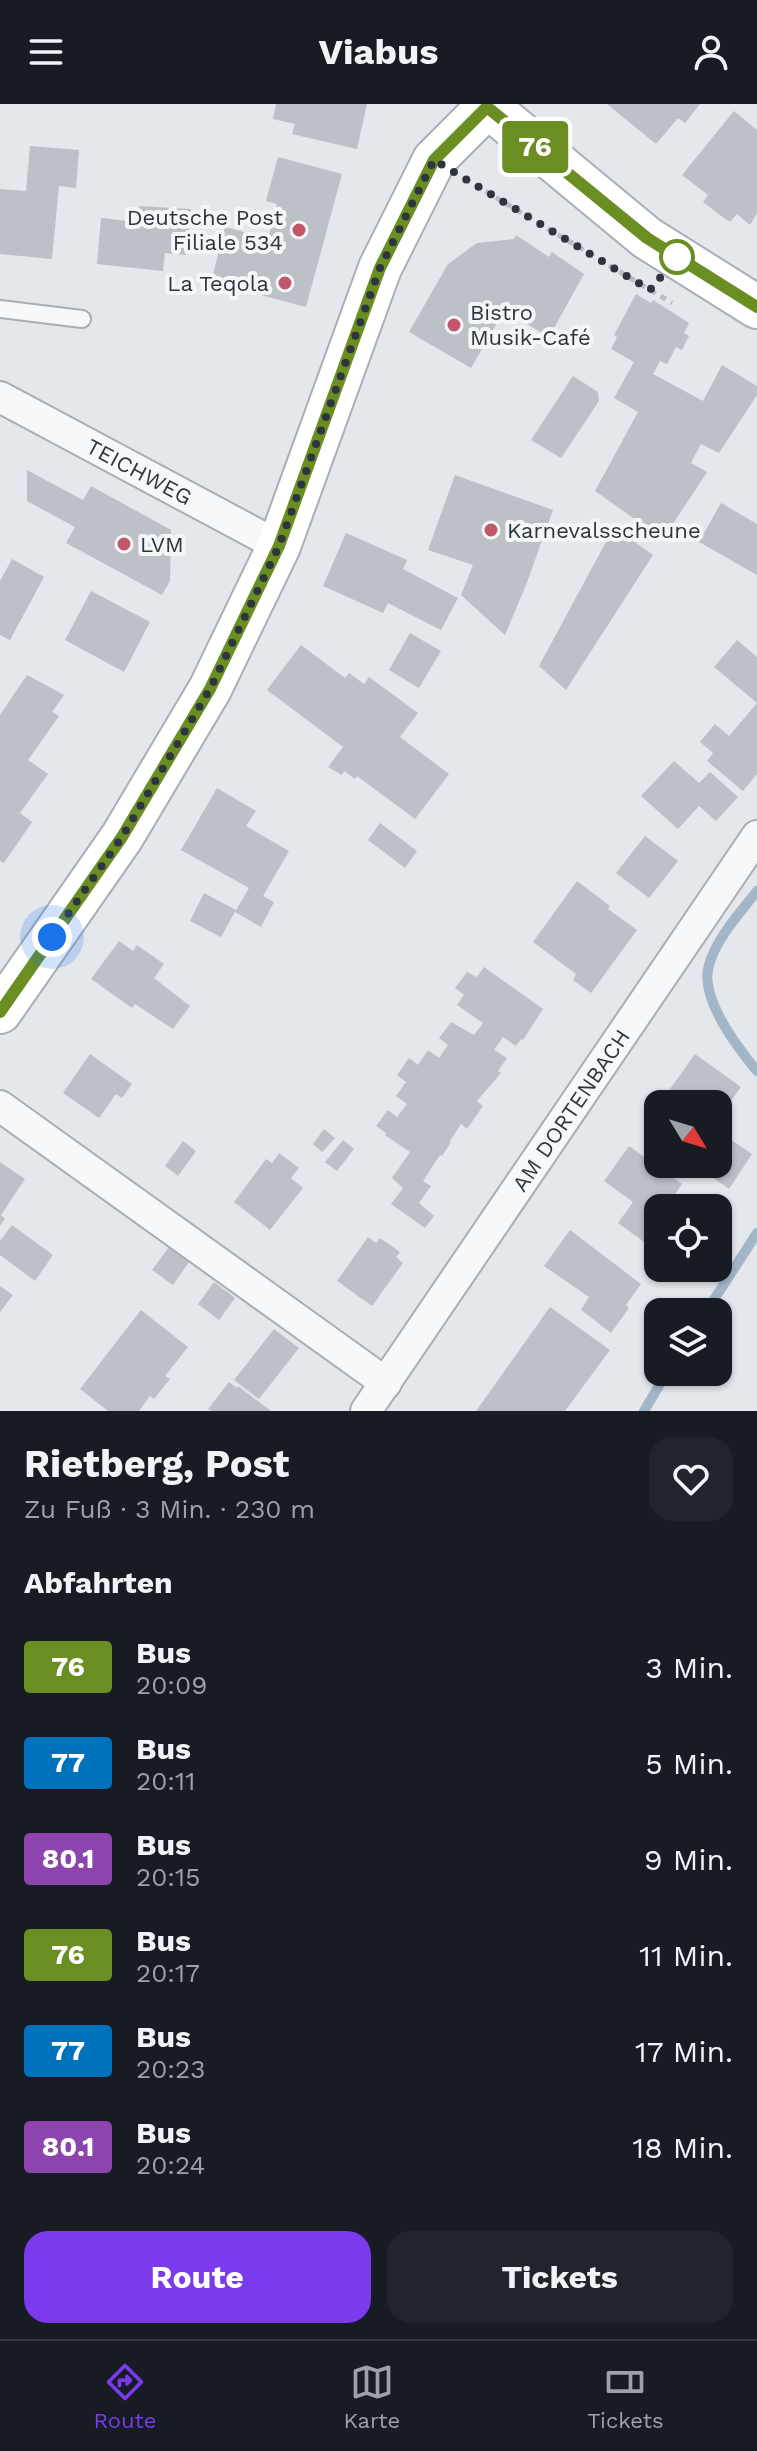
<!DOCTYPE html>
<html lang="de">
<meta charset="utf-8">
<style>
body{margin:0;font-family:"Work Sans",sans-serif;background:#20242c;color:#f1f3f6;height:100vh;display:flex;flex-direction:column;font-size:30px;white-space:nowrap}
*{box-sizing:border-box;margin:0}
p{font-size:26px;color:#9ea1a6}
.icon{flex:none;width:44px;height:44px;fill:none;stroke:currentColor;stroke-width:2;stroke-linecap:round;stroke-linejoin:round}
.map{position:relative;height:1307px;overflow:hidden}
.details{display:flex;flex-direction:column;background:#171b24;flex:1}
.details>*{flex:none}
.badge{padding:0 16px;border-radius:6px;font-size:28px;line-height:52px}
.needle{width:52px;rotate:128deg}
.controls{position:absolute;left:644px;top:986px;display:grid;gap:16px}
.controls a{display:grid;place-items:center;width:88px;height:88px;border-radius:16px;background:#171b24;box-shadow:0 2px 6px #0004;font-size:40px}
.you{position:absolute;width:40px;height:40px;margin:-20px;border:6px solid #fff;border-radius:50%;background:#1a73e8;box-shadow:0 0 0 12px #1a73e833}
.map>.badge{position:absolute;translate:-50% -50%;box-shadow:0 0 0 4px #fff}
h2{padding:0 24px;font-size:30px;line-height:72px}
.round{display:grid;place-items:center;flex:none;width:84px;height:84px;border-radius:24px;background:#20242c}
.head{display:flex;align-items:center;justify-content:space-between;height:136px;padding:0 24px}
h1{font-size:38px;font-weight:700;line-height:60px}
.button{display:flex;gap:16px;margin-top:auto;padding:16px 24px}
.button a{flex:1;height:92px;border-radius:24px;background:#7c3aed;color:#fff;font-size:32px;font-weight:700;line-height:92px;text-align:center}
.button a+a{background:#20242c;color:#f1f3f6}
ul{padding:0;list-style:none}
li{display:flex;align-items:center;gap:24px;height:96px;padding:0 24px}
li div{flex:1}
li b{display:block;font-size:30px}
li em{font-style:normal}
li .badge{min-width:88px;font-weight:700;text-align:center}
header{display:flex;justify-content:space-between;align-items:center;height:104px;padding:0 24px;background:#171b24;font-size:36px;font-weight:700}
.menu{display:flex;justify-content:space-around;align-items:center;height:112px;border-top:2px solid #363941;background:#171b24;font-size:22px;color:#9ea1a6}
.menu a{display:grid;justify-items:center;gap:4px}
.menu .active{color:#7c3aed}
.map>svg:first-child{display:block}
.lines{fill:none;stroke-linecap:round;stroke-linejoin:round}
.stream{stroke:#a3b6c7;stroke-width:10}
.building{fill:#bcc0c7}
.service-casing{stroke:#a9aeb5;stroke-width:20}
.minor-casing{stroke:#a9aeb5;stroke-width:34}
.secondary-casing{stroke:#a9aeb5;stroke-width:46}
.path{stroke:#babec2;stroke-width:5;stroke-dasharray:6 6;stroke-linecap:butt}
.service{stroke:#f7f8f9;stroke-width:16}
.minor{stroke:#f7f8f9;stroke-width:30}
.secondary{stroke:#fff;stroke-width:42}
.line-casing{stroke:#fff;stroke-width:18}
.line{stroke:#6b8e23;stroke-width:12}
.walk{stroke:#2d3541;stroke-width:8;stroke-dasharray:0 14.4}
.poi-dot{fill:#c2576b;stroke:#f4f6f8;stroke-width:3}
.stop-dot{fill:#fff;stroke:#6b8e23;stroke-width:4}
.labels{text-anchor:middle;stroke-width:8;stroke-linejoin:round;paint-order:stroke}
.poi-label{font-size:22px;fill:#2d3541;stroke:#f4f6f8;text-anchor:start}
.street-label{font-size:22px;fill:#2d3541;stroke:#f4f6f8}
</style>
<header><svg class="icon" aria-label="menu" viewBox="0 0 24 24"><path d="M4 6h16M4 12h16M4 18h16"/></svg>Viabus<svg class="icon" aria-label="person" viewBox="0 0 24 24"><circle cx="12" cy="8" r="4"/><path d="M4 21q1-7 8-7t8 7"/></svg></header>
<div class="map">
<svg width="757" height="1307" viewBox="0 0 757 1307">
<rect width="100%" height="100%" fill="#e4e7eb"/>
<g class="lines">
<path class="stream" d="M757,787C740,809 717,833 709,861C699,893 737,943 757,967
M706,1208L757,1129
M644,1307L667,1268"/>
</g>
<path class="building" d="M276,0H367L357,45L292,30L295,20L273,15Z
M607,0H700L685,19L678,14L656,40Z
M734,7L757,26V109L750,121L737,110L730,118L720,111L703,98L708,91L682,71Z
M30,42L79,46L76,84L59,82L52,155L0,150V85L26,87Z
M278,53L342,70L306,203L211,178L225,123L268,134L277,100L266,97Z
M139,102L191,105L186,151L165,149L163,167L97,160L101,114L137,118Z
M516,131L549,153L552,148L584,170L549,233L515,213L497,219L471,264L409,228L448,160L477,139L514,135Z
M636,190L651,199L653,196L689,219L684,229L689,232L682,246L676,243L667,260L660,257L653,270L703,297L722,261L757,282V291L719,349L701,340L691,359L707,368L663,435L595,387L638,308L614,294L634,258L611,245L617,233L614,231Z
M573,272L598,288L599,297L561,354L531,336Z
M27,366L83,396L91,382L171,426L170,477L162,491L66,439L75,423L27,397Z
M455,371L553,406L526,481L505,531L461,491L473,461L428,446Z
M721,399L757,420V471L699,438Z
M614,423L653,451L566,586L539,562Z
M346,429L407,456L403,465L458,494L441,526L388,499L383,509L323,482Z
M12,455L44,473L10,536L0,531V477Z
M91,487L150,518L124,568L65,536Z
M410,529L441,547L419,584L389,566Z
M737,536L757,553V670L743,687L707,657L713,649L700,638L715,620L729,632L757,599L714,563Z
M301,541L345,574L349,569L364,580L369,573L418,609L400,633L449,670L415,715L357,672L355,675L344,667L342,671L328,663L343,643L267,586Z
M27,571L64,591L52,608L59,612L28,656L48,670L20,709L32,718L4,759L0,757V611Z
M674,657L699,679L710,668L738,693L716,717L699,702L678,725L641,692Z
M217,684L256,707L246,722L289,747L263,792L274,798L261,823L235,808L249,784L181,746Z
M380,719L417,747L405,764L368,736Z
M645,732L678,757L649,794L616,769Z
M577,777L610,802L608,805L637,826L591,889L573,876L576,870L533,838Z
M204,789L236,806L221,833L190,817Z
M119,837L133,847L137,841L164,860L154,874L190,902L173,925L135,900L132,904L91,875Z
M484,863L543,905L523,936L521,935L516,942L503,933L494,946L507,954L498,967L501,969L477,997L483,1002L467,1025L461,1020L450,1037L451,1038L442,1052L440,1051L423,1077L431,1082L419,1099L434,1112L425,1124L391,1100L403,1084L392,1074L410,1048L385,1031L386,1029L376,1022L388,1006L397,1013L407,1000L396,992L406,978L397,971L409,954L418,961L428,946L439,954L448,941L439,934L451,918L474,931L483,919L457,901L464,891L455,884L467,868L477,873Z
M90,950L132,980L122,994L116,990L99,1014L63,989Z
M695,950L741,983L718,1014V1000H676L665,992Z
M324,1025L335,1034L322,1048L313,1040Z
M718,1027L752,1050L729,1085L694,1060H718Z
M343,1036L354,1045L337,1067L325,1058Z
M183,1037L196,1047L178,1072L165,1062Z
M629,1042L682,1080L665,1104H658V1148L618,1119L633,1098L604,1077Z
M279,1049L299,1064L291,1074L303,1084L270,1126L234,1098L266,1055L272,1059Z
M0,1058L25,1075L1,1111L5,1115L0,1122Z
M12,1121L53,1151L35,1177L0,1151V1137Z
M570,1126L641,1180L626,1201L629,1204L611,1229L581,1206L589,1193L544,1162Z
M368,1133L376,1139L380,1134L400,1148L396,1153L403,1159L372,1202L337,1177Z
M169,1143L189,1158L173,1181L152,1166Z
M214,1178L235,1194L219,1216L198,1200Z
M0,1182L13,1191L0,1208Z
M550,1203L610,1246L565,1307H476Z
M141,1206L188,1243L165,1272L170,1275L154,1295L150,1292L139,1307H108L80,1285Z
M274,1225L299,1244L259,1295L234,1276Z
M229,1278L237,1284L238,1282L271,1307H211L208,1305Z"/>
<g class="lines">
<g class="service-casing">
<path id="service" d="M0,205L82,215"/>
</g>
<g class="minor-casing">
<g id="minor">
<path id="s1" d="M0,293L279,442"/>
<path d="M0,1002L386,1279"/>
<path id="s2" d="M366,1307L757,732"/>
</g>
</g>
<g class="secondary-casing">
<path id="secondary" d="M485,0L647,134L757,203
M0,908L122,733L210,585L279,442L380,164L434,56L487,3"/>
</g>
<path class="path" d="M465,75L672,199"/>
<use href="#service" class="service"/>
<use href="#minor" class="minor"/>
<use href="#secondary" class="secondary"/>
</g>
<g class="lines">
<g class="line-casing">
<path id="line" d="M0,908L122,733L210,585L279,442L380,164L434,56L487,3L647,134L757,203"/>
</g>
<use href="#line" class="line"/>
<path class="walk" d="M52,833L122,733L210,585L279,442L380,164L434,56L650,186L677,153"/>
</g>
<g class="poi-dot">
<circle cx="299" cy="126" r="8"/>
<circle cx="285" cy="179" r="8"/>
<circle cx="454" cy="221" r="8"/>
<circle cx="491" cy="426" r="8"/>
<circle cx="124" cy="440" r="8"/>
</g>
<circle class="stop-dot" cx="677" cy="153" r="16"/>
<g class="labels">
<g class="poi-label">
<text x="283" y="121" text-anchor="end">Deutsche Post<tspan x="283" dy="25">Filiale 534</tspan></text>
<text x="269" y="187" text-anchor="end">La Teqola</text>
<text x="470" y="216">Bistro<tspan x="470" dy="25">Musik-Café</tspan></text>
<text x="507" y="434">Karnevalsscheune</text>
<text x="140" y="448">LVM</text>
</g>
<g class="street-label">
<text dy="8" stroke="none"><textPath href="#s1" startOffset="158">TEICHWEG</textPath></text>
<text dy="8" stroke="none"><textPath href="#s2" startOffset="364">AM DORTENBACH</textPath></text>
</g>
</g>
</svg>
<div class="controls">
<a><svg class="needle" viewBox="-14 -14 28 28"><path d="M0-13l5 13h-10z" fill="#e53935"/><path d="M0 13l5-13h-10z" fill="#9ea1a6"/></svg></a>
<a><svg class="icon" aria-label="locate" viewBox="0 0 24 24"><circle cx="12" cy="12" r="6"/><path d="M12 2v4M12 18v4M2 12h4M18 12h4"/></svg></a>
<a><svg class="icon" aria-label="layers" viewBox="0 0 24 24"><path d="M12 4l9 5-9 5-9-5zM3 14l9 5 9-5"/></svg></a>
</div>
<div class="you" style="left:52px;top:833px"></div>
<b class="badge" style="left:535px;top:43px;background:#6b8e23;color:#fff">76</b>
</div>
<section class="details">
<div class="head"><div><h1>Rietberg, Post</h1><p>Zu Fuß · 3 Min. · 230 m</p></div><a class="round"><svg class="icon" aria-label="heart" viewBox="0 0 24 24"><path d="M12 20l-8-8c-3-5 5-10 8-4 3-6 11-1 8 4z"/></svg></a></div>
<h2>Abfahrten</h2>
<ul>
<li><span class="badge" style="background:#6b8e23;color:#fff">76</span><div><b>Bus</b><p>20:09</p></div><em>3 Min.</em></li>
<li><span class="badge" style="background:#0072bc;color:#fff">77</span><div><b>Bus</b><p>20:11</p></div><em>5 Min.</em></li>
<li><span class="badge" style="background:#8e44ad;color:#fff">80.1</span><div><b>Bus</b><p>20:15</p></div><em>9 Min.</em></li>
<li><span class="badge" style="background:#6b8e23;color:#fff">76</span><div><b>Bus</b><p>20:17</p></div><em>11 Min.</em></li>
<li><span class="badge" style="background:#0072bc;color:#fff">77</span><div><b>Bus</b><p>20:23</p></div><em>17 Min.</em></li>
<li><span class="badge" style="background:#8e44ad;color:#fff">80.1</span><div><b>Bus</b><p>20:24</p></div><em>18 Min.</em></li>
</ul>
<div class="button"><a>Route</a><a>Tickets</a></div>
</section>
<nav class="menu">
<a class="active"><svg class="icon" aria-label="directions" viewBox="0 0 24 24"><path d="M12 3l9 9-9 9-9-9zM9 14v-3h6M13 9l2 2-2 2"/></svg>Route</a>
<a><svg class="icon" aria-label="map" viewBox="0 0 24 24"><path d="M3 6l6-2 6 2 6-2v14l-6 2-6-2-6 2zM9 4v14M15 6v14"/></svg>Karte</a>
<a><svg class="icon" aria-label="tickets" viewBox="0 0 24 24"><path d="M3 7h18v10H3zM15 7v10"/></svg>Tickets</a>
</nav>
